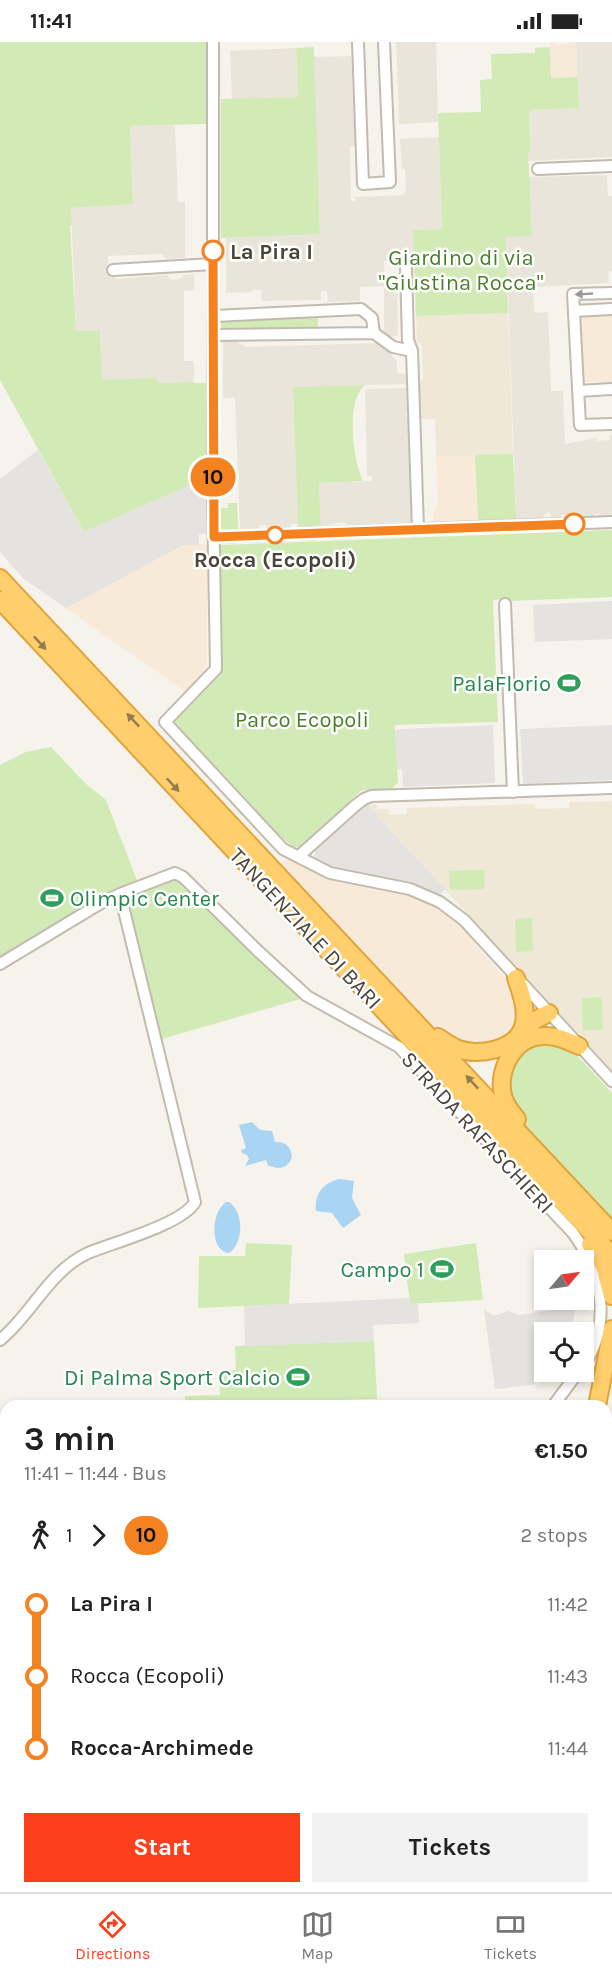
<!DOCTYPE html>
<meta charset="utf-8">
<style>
body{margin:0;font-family:Karla,sans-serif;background:#f2f2f2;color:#222;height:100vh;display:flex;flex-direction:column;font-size:22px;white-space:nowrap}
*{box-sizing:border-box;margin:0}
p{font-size:20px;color:#767676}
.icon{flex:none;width:33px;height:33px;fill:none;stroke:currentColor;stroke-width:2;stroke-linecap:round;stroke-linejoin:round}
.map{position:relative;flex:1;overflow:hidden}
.sheet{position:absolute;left:0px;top:1358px;width:612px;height:494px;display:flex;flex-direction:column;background:#fff;border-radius:18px 18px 0 0;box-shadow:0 3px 9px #0003}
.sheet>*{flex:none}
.badge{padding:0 12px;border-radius:20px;font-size:21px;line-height:39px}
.needle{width:39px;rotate:61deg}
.buttons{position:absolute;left:534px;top:1208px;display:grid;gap:12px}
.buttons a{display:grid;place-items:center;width:60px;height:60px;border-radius:0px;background:#fff;box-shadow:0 3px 9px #0003;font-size:30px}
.map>.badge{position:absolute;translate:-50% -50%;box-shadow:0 0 0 3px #fff}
.legs{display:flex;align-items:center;gap:9px;height:66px;padding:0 24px;font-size:20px}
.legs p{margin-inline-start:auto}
.head{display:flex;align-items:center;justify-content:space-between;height:102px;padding:0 24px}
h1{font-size:33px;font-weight:700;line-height:45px}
.button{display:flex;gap:12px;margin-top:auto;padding:12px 24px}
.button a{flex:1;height:69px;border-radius:0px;background:#fc3f1d;color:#fff;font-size:24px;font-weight:700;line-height:69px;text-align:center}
.button a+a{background:#f2f2f2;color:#222}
ul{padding:0 24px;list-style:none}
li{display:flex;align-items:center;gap:21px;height:72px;font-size:22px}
li i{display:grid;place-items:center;width:9px;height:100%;margin:0 8px;background:currentColor}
li i::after{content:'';width:15px;height:15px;margin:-8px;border:4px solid;border-radius:50%;background:#fff}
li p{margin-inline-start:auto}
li:first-child i{background:linear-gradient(#0000 50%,currentColor 0)}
li:last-child i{background:linear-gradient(currentColor 50%,#0000 0)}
.status{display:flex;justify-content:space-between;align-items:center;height:42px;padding:0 30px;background:#fff;direction:ltr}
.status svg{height:16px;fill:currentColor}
.tab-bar{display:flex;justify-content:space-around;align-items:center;height:84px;border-top:2px solid #e0e0e0;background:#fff;font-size:16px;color:#767676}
.tab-bar a{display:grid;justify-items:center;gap:3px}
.tab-bar .active{color:#fc3f1d}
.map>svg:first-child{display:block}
.residential{fill:#eae5da}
.commercial{fill:#f7ead8}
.education{fill:#efe8d6}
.green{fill:#d2eab5}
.parking{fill:#e5e3e0}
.water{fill:#a9d4f2}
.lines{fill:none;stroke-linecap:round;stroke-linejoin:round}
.minor-casing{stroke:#c2bbae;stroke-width:14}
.highway-casing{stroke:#e0a43c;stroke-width:20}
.minor{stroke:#fff;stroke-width:10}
.highway{stroke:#ffcf6e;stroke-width:16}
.oneway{fill:#9c9892}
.oneway2{fill:#937c4e}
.line-1-casing{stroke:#fff;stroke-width:14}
.line-1{stroke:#f58220;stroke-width:9}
.stop-1-dot{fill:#fff;stroke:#f58220;stroke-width:3}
.labels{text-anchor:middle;stroke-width:5;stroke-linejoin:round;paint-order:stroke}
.stop-label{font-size:22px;font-weight:bold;fill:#4b4439;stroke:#fff;text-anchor:start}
.park-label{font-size:22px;fill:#4a7f2a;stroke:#fff}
.leisure-label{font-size:22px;fill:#27864d;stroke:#fff;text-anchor:end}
.street-label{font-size:22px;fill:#4b4439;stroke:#fff}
</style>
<div class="status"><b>11:41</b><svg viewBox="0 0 49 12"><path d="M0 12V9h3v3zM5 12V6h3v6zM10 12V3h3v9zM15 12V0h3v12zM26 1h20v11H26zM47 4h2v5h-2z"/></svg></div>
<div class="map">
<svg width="612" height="1850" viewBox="0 0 612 1850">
<rect width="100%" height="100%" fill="#f6f3ec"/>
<path class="residential" d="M396,0H436L438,80L399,82Z
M576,0H612V115L528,119V110H530L529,68L578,66Z
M296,6L298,55L232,57L230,9Z
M351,14L355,104L350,105L351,159H355V155L403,153L406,150L405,127H402L400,97L439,95L442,187L413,188L414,217L384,219L385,243H397L398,294L384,295V244L360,245V259L328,260L327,249H321V258L262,259L261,248H252L251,250L226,251V196L320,191L314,15Z
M175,83L178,160H185V216L166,217L162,212L108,214V230L115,237L167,233L171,238L180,237L184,233L194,232V248L184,249V319H194V340L160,341L155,336L102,339L100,289L76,290L71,166L133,162L130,84Z
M607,133L608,154H612V229L608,230L609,241L533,245L534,269L536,271L548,270L551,349H563L565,402L597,396V399L609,398L610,393H612V473L600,474L599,472H594V474L567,475L566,473H561V475L551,476L550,471L544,472L543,476L516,477L506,195L532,193L529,135Z
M235,299L246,305L379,301L387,307L397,320V331L407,332L408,342L293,345L298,482H291V485L267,486V483H259V486L240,487L235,356H223V300Z
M408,346L409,369L405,372L408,375L412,481L384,480V482L347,483L343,480L321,484L319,441L372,439V434H367L365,349L367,347Z"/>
<path class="commercial" d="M550,0H555L556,3L576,0L577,35L551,36Z
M612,273V340H583L581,274Z
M38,408L84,490L206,436V492H199V502L207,503V630L186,650L24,537L0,510V437Z
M475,413L478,478L433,480V470L438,464L436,415Z
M288,816L338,839L409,853L437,866L454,877L474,896L475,903L512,943L521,971L508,995L478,1006L441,992L281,821Z"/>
<path class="education" d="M508,271L513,412L436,415L435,377H419L418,342L423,337L422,304L417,298L416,274Z
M612,759V1028L367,763L377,762V767H389V773L407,772V766L534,762L535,767L569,766V760Z"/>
<path class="green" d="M0,0H206V82L130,84L133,162L71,166L72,183H70L76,289H100L102,338L155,336L160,341L194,340V341H206V436L84,490L0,338Z
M314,5L320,192L221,196V57L298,55L296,6Z
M550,5L551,36L577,35L579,66L529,68L530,110L528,111L532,194L506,195L508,271L416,274L413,188L442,187L438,71L481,70L480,38L492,37L491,12L535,11V6Z
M318,275V285L221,288V278Z
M365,343C345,359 353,418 363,439L319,441L321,484L298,485L293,345Z
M513,412L516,477L478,478L475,413Z
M228,461H237L238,487H221V466H228Z
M612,488V555L507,559L506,557L493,558L498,680L395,683L398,740L392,747L362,748L299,805H293L273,788L173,680L220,632L221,503Z
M51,705L86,742L106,758L140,846L175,831L304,956L158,998L121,847L0,919V723L26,710Z
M484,828L485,847L450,848L449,829Z
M532,876L533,909L516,910L515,877Z
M602,955L603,988H583L582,956Z
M545,999L572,1008L612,1051V1177L518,1076L505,1043L518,1011Z
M246,1201L292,1203L289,1262L198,1266L199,1214H245Z
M476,1201L483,1258L410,1262L404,1212Z
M374,1299L377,1357L337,1358V1364H185V1354L220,1353L219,1329L236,1328L235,1304Z"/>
<path class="parking" d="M38,408L84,490L206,436V492H199V503H183L66,566L24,537L0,510V437Z
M612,559V597L535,600L533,563Z
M493,683L495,741L403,745L402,727H397L395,688L401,687Z
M612,683V738L523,742L520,687Z
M367,763L445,847L440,854L402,839L339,828L314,816L316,808Z
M409,1256L410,1262L418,1261L419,1281L373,1283L374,1299L245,1304L244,1264Z
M575,1265L572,1288L544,1290V1329H554L532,1343L495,1347L484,1267L493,1274L508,1269L519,1273Z"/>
<path class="water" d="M252,1080L260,1088L272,1089L275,1100C285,1099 291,1104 292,1115C288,1127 278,1128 268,1123L266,1118L245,1124L249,1117L247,1113L242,1111L241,1108L246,1106L239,1083Z
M339,1137L354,1139L352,1156L361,1173L343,1186L332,1171L316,1169C314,1152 323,1141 339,1137Z
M226,1160H229C244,1170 244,1201 229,1211C209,1209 211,1170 226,1160Z"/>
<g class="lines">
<g class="minor-casing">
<path id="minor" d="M213,0V456L216,627L165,680L283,807L330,831L410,847L440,860L464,878L612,1039
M358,0L363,142L390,140L384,0
M538,127L612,124
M406,226L408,298L412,309L418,487
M113,228L213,222
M612,251L573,252L580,383L612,382
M574,269L612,267
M214,274L361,267L372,276L374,291
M213,293L374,291L393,305L412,309
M578,349L612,347
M214,495L612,480
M505,562L513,750
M299,814L356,763L364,757L371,754L612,746
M0,922L101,861L120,852
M0,1298C32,1272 49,1229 88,1211C112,1201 183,1182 195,1160L120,852L175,831L183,835L258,909L307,954L399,1005L573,1191C602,1230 612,1282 584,1323
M553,1364L579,1329
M606,1427L612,1437
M147,1845V1850"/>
</g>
<g class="highway-casing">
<path id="highway" d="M0,536L612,1190
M0,558L612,1213
M522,987L537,977L549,971
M438,995C444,999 451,1004 458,1007C477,1014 515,1009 523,985C528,969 521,951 516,936
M517,1077C512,1071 507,1065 504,1057C495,1031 513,995 543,994C556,993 568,999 579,1004
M590,1202L604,1224L612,1254
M597,1364L612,1287"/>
</g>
<use href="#minor" class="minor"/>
<use href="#highway" class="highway"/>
</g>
<defs><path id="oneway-solid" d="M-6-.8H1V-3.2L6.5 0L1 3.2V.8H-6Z" transform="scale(1.5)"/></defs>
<use class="oneway" href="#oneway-solid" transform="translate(584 252) rotate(177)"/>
<g class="oneway2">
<use href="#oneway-solid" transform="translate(40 601) rotate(47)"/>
<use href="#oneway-solid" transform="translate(133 678) rotate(-133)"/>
<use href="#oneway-solid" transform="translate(173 743) rotate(47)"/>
<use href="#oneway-solid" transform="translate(472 1040) rotate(-133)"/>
</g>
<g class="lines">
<g class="line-1-casing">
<path id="line-1" d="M213,209L214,495L574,482"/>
</g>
<use href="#line-1" class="line-1"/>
</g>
<defs>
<g id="stadium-bare" transform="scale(1.8)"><path d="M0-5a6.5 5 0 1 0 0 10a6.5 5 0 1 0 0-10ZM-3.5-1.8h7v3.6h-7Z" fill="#2e9e5b" stroke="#fff" stroke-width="2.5" paint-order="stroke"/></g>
</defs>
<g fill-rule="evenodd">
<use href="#stadium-bare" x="569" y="641"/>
<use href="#stadium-bare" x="52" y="856"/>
<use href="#stadium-bare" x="442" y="1227"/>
<use href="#stadium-bare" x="298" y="1335"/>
</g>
<g class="stop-1-dot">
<circle cx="213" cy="209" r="10"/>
<circle cx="574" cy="482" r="10"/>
<circle cx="275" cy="493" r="8"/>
</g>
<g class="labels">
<g class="stop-label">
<text x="230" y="217">La Pira I</text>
<text x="275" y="525" text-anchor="middle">Rocca (Ecopoli)</text>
</g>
<g class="park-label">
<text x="461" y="223">Giardino di via<tspan x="461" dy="25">"Giustina Rocca"</tspan></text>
<text x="302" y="685">Parco Ecopoli</text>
</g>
<g class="leisure-label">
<text x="551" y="649">PalaFlorio</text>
<text x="70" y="864" text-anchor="start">Olimpic Center</text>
<text x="424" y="1235">Campo 1</text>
<text x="280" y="1343">Di Palma Sport Calcio</text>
</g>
<g class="street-label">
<text transform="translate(306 886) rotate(47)" y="8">TANGENZIALE DI BARI</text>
<text transform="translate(478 1090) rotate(47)" y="8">STRADA RAFASCHIERI</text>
</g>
</g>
</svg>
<div class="buttons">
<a><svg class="needle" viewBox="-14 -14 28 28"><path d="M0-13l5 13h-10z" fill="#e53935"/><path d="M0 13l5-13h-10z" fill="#767676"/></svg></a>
<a><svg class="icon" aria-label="locate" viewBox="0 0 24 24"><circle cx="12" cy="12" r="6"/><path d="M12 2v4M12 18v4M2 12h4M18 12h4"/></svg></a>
</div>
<b class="badge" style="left:213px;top:435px;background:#f58220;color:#111">10</b>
<section class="sheet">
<div class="head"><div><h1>3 min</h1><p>11:41 – 11:44 · Bus</p></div><b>€1.50</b></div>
<div class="legs"><svg class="icon" aria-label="walk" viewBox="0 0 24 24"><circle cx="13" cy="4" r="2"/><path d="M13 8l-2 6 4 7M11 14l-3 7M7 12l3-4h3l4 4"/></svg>1<svg class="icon" aria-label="forward" viewBox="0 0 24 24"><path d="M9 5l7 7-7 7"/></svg><b class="badge" style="background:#f58220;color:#111">10</b><p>2 stops</p></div>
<ul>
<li><i style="color:#f58220"></i><b>La Pira I</b><p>11:42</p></li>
<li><i style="color:#f58220"></i><span>Rocca (Ecopoli)</span><p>11:43</p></li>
<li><i style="color:#f58220"></i><b>Rocca-Archimede</b><p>11:44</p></li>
</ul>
<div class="button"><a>Start</a><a>Tickets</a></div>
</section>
</div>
<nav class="tab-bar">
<a class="active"><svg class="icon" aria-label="directions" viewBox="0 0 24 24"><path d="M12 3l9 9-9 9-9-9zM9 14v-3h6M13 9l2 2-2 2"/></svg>Directions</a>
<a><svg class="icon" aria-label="map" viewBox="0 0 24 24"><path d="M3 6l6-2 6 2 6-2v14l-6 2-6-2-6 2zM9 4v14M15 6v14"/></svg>Map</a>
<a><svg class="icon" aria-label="tickets" viewBox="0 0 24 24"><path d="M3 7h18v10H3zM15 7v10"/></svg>Tickets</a>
</nav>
